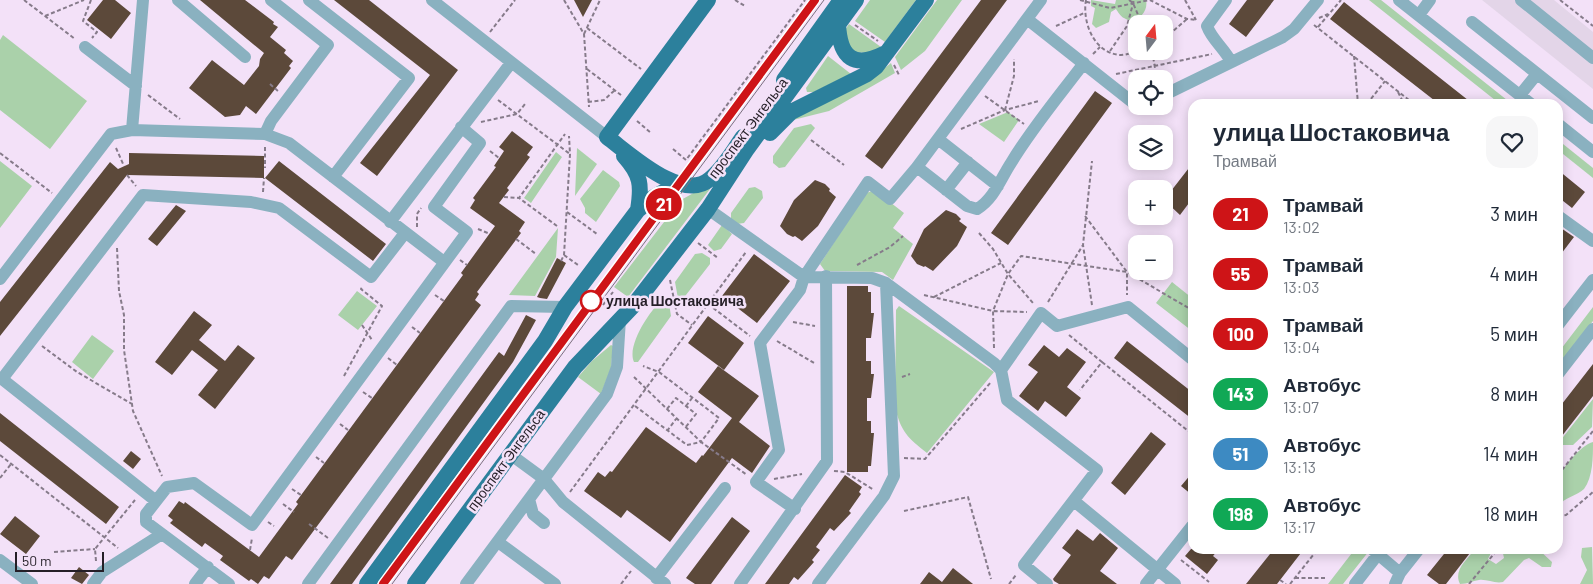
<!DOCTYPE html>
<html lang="ru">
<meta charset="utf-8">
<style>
body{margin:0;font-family:Barlow,sans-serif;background:#f6f6f7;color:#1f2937;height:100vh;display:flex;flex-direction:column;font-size:19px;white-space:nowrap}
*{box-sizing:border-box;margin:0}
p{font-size:16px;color:#747a83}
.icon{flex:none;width:28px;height:28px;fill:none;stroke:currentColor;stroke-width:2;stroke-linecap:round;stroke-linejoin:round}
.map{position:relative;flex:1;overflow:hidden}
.side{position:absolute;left:1188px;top:99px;width:375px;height:455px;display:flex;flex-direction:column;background:#fff;border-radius:15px;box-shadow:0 2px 12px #0003}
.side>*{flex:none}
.badge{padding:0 10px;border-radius:16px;font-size:18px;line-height:32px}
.needle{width:32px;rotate:16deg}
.buttons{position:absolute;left:1128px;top:15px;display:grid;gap:10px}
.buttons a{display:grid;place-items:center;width:45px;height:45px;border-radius:10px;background:#fff;box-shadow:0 2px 12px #0003;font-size:25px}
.scale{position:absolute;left:15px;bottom:12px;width:89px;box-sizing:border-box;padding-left:5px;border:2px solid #251f27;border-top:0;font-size:14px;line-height:18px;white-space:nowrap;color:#251f27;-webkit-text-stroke:4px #f3e1f8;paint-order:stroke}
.map>.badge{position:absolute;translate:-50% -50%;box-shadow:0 0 0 2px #fff}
.round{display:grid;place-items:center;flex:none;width:52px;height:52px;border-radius:15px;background:#f6f6f7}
.headline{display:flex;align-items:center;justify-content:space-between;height:85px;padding:0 25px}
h1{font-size:24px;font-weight:600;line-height:38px}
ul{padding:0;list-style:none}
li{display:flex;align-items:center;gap:15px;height:60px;padding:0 25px}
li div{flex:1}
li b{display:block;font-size:19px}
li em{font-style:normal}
li .badge{min-width:55px;font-weight:700;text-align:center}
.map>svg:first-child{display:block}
.industrial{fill:#e3d5e8}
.green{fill:#aad1aa}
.building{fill:#5c493a}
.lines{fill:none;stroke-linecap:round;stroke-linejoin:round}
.path{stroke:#867b8a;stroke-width:2;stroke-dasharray:4 2.5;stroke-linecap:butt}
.minor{stroke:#8ab1c0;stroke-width:12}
.major{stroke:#2c809c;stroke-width:16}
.tram{stroke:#7b707e;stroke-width:1}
.line-casing{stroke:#fff;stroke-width:11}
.line{stroke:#ce1417;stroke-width:8}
.stop-dot{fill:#fff;stroke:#ce1417;stroke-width:2.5}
.labels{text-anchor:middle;stroke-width:5;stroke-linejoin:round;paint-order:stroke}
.street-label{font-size:14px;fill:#251f27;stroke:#f3e1f8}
.stop-label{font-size:14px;font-weight:bold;fill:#251f27;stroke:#f3e1f8;text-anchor:start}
</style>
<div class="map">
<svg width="1593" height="584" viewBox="0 0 1593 584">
<rect width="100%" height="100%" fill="#f3e1f8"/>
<path class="industrial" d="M1482,0H1554L1593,32V89Z"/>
<path class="green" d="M870,0H916L885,42L855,21Z
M937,0H962L925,51L901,70L895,57Z
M1091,0L1115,4L1116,0H1146C1149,12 1136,26 1124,18C1121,17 1118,12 1116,9L1111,12L1109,22L1096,28L1092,24L1095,8L1091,6Z
M1369,0H1381L1512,104H1500Z
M849,24L881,47L878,52L851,53L845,30Z
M3,35L87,101L50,149L0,110V40Z
M828,56L851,74L814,92H807L806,88Z
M891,63L895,73L829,111L785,122L881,71Z
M1008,112L1019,120L1004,142L979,124Z
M811,124L815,128L785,167L779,168L773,163V156L794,128Z
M1558,140L1593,168V178L1558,150Z
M577,148L597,164L575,196Z
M556,152L562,157L531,203L524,198Z
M0,161L32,186L0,228Z
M603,170L619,182L620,186L596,222L585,213V208L580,199Z
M706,186L710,189L628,297L614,287L681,200Z
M755,187L762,191L763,198L744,223L737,224L731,220V213L749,188Z
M872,191L877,192L904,213L893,228L913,244L893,280L882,272L825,271L820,264L866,193Z
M722,225L732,234L721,249L714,251L708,245Z
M558,228L556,257L535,296L509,295Z
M702,253L710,258V264L679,304L675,282L695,254Z
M1172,282L1192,298V331L1156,303Z
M357,291L377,306L358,330L338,315Z
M665,297H668L671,316L638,362H634C626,345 652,307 665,297Z
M899,306L994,372L927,453C908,438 901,432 895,407L896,310Z
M1593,307V321L1558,366V353Z
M92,335L114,351L93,379L72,362Z
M611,345L613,346L611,368L601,394L578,377L592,361Z
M1593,399L1592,427L1573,445H1563L1560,441Z
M1593,442C1593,457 1593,477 1584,489C1577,496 1565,497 1558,506C1557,498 1556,490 1558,482C1559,470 1581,445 1593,442Z
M1592,547L1593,584H1580L1587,570L1581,557L1582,548Z
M1355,549H1366L1369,551L1343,584H1328Z
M1475,549H1493L1488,559L1496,564L1504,558L1502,549H1538L1552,562L1551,567H1542L1529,558L1524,560L1503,582C1495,584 1487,579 1479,580C1472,581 1468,584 1460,584C1453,570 1467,560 1475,549Z"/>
<path class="building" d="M103,0H115L131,13L111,39L87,20Z
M200,0H245L274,22L273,24L278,27L270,37L286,50L284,53L293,61L289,66L291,68L256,114L246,106L240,115L225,117L189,88L212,60L244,85L259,66L260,59L264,53Z
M334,0H369L458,70L377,176L360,163L430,75Z
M574,0H592L583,17Z
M981,0H1007L882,169L865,156Z
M1247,0H1274L1246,37L1229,24Z
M1344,2L1397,44L1473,104H1439L1330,19Z
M1095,91L1112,103L1008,245L991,233Z
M512,131L533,147L527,155L530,157L507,188L509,190L499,203L525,222L519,231L521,233L477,292L479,294L475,300L481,305L292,560L286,556L269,579L264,576L258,584L251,579L249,581L220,560L223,556L205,543L202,547L170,523L173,520L168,516L179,501L184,504L185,502L259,557L298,504L296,502L463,275L461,273L495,226L470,208L475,200L473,198L496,167L494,166L504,151L499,147Z
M129,153L264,156V178L127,175L0,336V302L110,162L118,169L129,164Z
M279,161L386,244L373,261L265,178Z
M1192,164V199L1180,215L1164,200Z
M1558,170L1585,192L1572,208L1558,197Z
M815,180L825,184L830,189L829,191L836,197L818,226L802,241L795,236L793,237L787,234L780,226L794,200Z
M176,205L186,211L157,246L148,239Z
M946,210L956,214L961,219L959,221L967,227L957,246L933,271L925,266L924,267L917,264L911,256L924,229Z
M1558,226L1574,237L1558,258Z
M754,254L790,281L757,323L722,296Z
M557,258L566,263L547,299L540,298L537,297Z
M847,286H868V292H871V313H874L871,338H866V361H871V374H874L871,398H867V421H871V433H874L871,466H868V472H847Z
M194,311L212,325L199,340L225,361L238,345L255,358L215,409L198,395L218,370L192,350L172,375L155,362Z
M526,315L536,320L513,362L352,584H330L499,352L504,356Z
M708,316L744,343L724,370L688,343Z
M1127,341L1192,392V419L1114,358Z
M1044,345L1059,357L1067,348L1086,362L1067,387L1081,398L1066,417L1045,401L1038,411L1019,396L1038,372L1028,365Z
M1593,364V396L1558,441V409Z
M718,366L759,396L739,422L770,446L752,473L732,458L670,542L627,510L621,518L584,491L598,472L605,477L610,471L612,472L646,427L696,463L702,455L703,456L732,418L698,392Z
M0,413L119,507L106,524L0,441Z
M1151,432L1166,444L1125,495L1111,483Z
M131,451L141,459L133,469L123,461Z
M1192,473V495L1181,486Z
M845,475L862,487L859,492L861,494L849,511L851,513L834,531L830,528L816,547L820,550L812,560L814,562L798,580L794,577L789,584H765Z
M15,516L40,536L26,554L0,534Z
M732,517L750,531L711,584H695L686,578Z
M1077,529L1093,541L1100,533L1118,548L1100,571L1117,584H1059L1054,581L1053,579L1071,555L1062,548Z
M1191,549H1219L1213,556L1218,560L1207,574L1185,556Z
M1274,549H1304L1277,584H1246Z
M1448,549H1473L1446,584H1439L1427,575Z
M79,567L89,575L82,584L71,578Z
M953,568L973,584H920L929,572L942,582Z"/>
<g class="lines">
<path class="path" d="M24,0L75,39
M91,0L83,21L97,32L92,38
M564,0L584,34L589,107
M735,0L745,6
M1080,0L1110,8L1150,0L1187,19L1197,20
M1086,0C1082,22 1094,54 1121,55C1125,55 1132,53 1137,51
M1129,0L1133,3L1142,24
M1185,0L1196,20
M1560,0L1593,26
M45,16L84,0
M1319,18L1328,14
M855,25L878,41
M1314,25L1414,104
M1056,26L1084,13
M1318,27L1341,0
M587,28L641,69
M490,32L515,0
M584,34L600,0
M1164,39L1187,19
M1110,51L1127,26L1134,0
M1152,51L1157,79
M1093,54L1100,47
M1354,56L1358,104
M894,65L899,75
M587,69L621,95
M1116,74L1212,54
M270,84L278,91
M1398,92L1404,104
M148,95L180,119
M985,96L1024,124
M498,100L570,154
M588,102L604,100L615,90
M1367,104L1385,81
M1005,110L1014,76V59
M637,121L651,133
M481,122L517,114L525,104
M961,129L1005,110L1039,101
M811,140L844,165
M265,147V168
M116,148L124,166
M673,149L686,160L805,0
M490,151L499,158
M0,153L52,193
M127,175L136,186
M263,192L264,178
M504,197L519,198
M567,212L597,234
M1085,216L1127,272V295
M557,226L519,198L565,134
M417,227V214L421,208
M478,229L490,234
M979,233L993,249L1008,274L1033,303
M516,239L536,254
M698,243L718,258
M117,248L119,291L124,315V350L133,411L162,476
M564,255L578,265
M460,260L467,265
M561,261L564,255L570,154L569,136
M857,265L890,247L903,236
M670,280L677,314L692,325
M435,295L444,301
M924,295L993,311L1027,312
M934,297L1001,263
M1048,302L1083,245
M708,304L750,336
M603,305L613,292
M1092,305L1083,245L1092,161
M793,322L815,326
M362,325L372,340
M412,327L420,333
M1069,335L1102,362L1080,390
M777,341L814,363
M42,346L77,372L132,404
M994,348L993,311L1008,274L1021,256L1127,272L1192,310
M388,358L397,365
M1102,362L1192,434
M344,376L382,306L361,289L363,286
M634,377L701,442L719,418L659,372L643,366
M902,377L910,374
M363,392L372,398
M635,406L687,445L701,442L747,475
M686,406L692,398
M667,409L676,398L696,414L685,428
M340,424L348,430
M667,431L676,419
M0,455L118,548
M316,457L324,463
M904,458L925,459L991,382
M834,471L845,472L874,490
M1558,475L1593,431
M0,478L11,464
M774,479L802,474
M292,489L301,495
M570,492L746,252
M283,504L294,512
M904,511L968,497L991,579
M1558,516L1566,515L1593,492
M268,522L274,526
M309,524L328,538
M250,550L252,538
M54,552L95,549
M1181,560L1209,582
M96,561L95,549L135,500
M1295,578H1327
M1280,580L1286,584
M621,584L631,571
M1009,584L1016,575
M1290,584L1318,549
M1469,584L1498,549"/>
<path class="minor" d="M178,0L245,57
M309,0L409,78L333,177
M432,0L607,137
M1226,0L1207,26C1212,40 1225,49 1231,62
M1399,0L1531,104
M1521,0L1593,58
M1419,15L1430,0
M1027,19L1136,105
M1472,22L1593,118
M85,47L136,86
M1164,95L1283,37L1294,29L1318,0
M1520,95L1537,74
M1558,124L1593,152
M132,130L143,0
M265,134L271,121L328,45L271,0
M938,139L998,186
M917,167L967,206L977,209C994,199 1001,178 1011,163C1032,128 1059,96 1084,63
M946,190L968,162
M708,209L804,277L872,278L886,283L994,363L1001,370L1007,400L1097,470L1024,565L1047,584
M1558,216L1593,241
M390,222L511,63
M0,279L111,134L132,130L265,134L289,143L444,262
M1558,325L1593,280
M1001,370L1041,313L1057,326L1128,307L1192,359
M1558,374L1593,329
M510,454L544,479L563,502L665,584
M529,499L533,514L544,523
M156,501L2,379L143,195L251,202L279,208L371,277L405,233
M1074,501L1175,584
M795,509L756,482L779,450L760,343L800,290L804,277L868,182L890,199L917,167L1041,0
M498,542L555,584
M1373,550L1400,573
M0,560L32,584
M656,578L725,488
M93,584L102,572L162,534
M195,584L208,567
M229,584L146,522V514L167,487L194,483L252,525L467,232L434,207L480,143L461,127
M308,584L511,306L565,307
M466,584L607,394L617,367L620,319
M740,584L827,461L826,276
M818,584L884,496L894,476L886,283
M1146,584L1192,526
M1355,584L1382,549
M1395,584L1400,573L1419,549"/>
<path class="major" d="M838,24C840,59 854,69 886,53
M784,80L841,0
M770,133L791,112L867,74L876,67L926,0
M607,137C630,154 682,203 710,179C724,168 733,151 743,137
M607,137L708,0
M624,156C641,175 642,185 638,210
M367,584L545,341L565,307L638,210L654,197L680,183
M415,584L575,367L633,306L708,209L747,149L856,0"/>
<path class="tram" d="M392,584L824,0"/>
</g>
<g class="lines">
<g class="line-casing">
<path id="line" d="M383,584L815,0"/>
</g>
<use href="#line" class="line"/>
</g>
<circle class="stop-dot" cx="591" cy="301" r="10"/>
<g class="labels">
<g class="street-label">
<text transform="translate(748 128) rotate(-53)" y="5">проспект Энгельса</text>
<text transform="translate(506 460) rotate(-54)" y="5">проспект Энгельса</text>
</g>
<g class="stop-label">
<text x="606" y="306">улица Шостаковича</text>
</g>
</g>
</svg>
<div class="buttons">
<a><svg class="needle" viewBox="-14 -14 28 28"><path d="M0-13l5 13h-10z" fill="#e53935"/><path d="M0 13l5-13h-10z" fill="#747a83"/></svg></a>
<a><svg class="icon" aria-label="locate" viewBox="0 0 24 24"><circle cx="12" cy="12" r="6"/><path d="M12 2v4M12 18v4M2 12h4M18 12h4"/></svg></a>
<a><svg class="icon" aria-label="layers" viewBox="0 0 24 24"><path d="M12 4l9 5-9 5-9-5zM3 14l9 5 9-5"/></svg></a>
<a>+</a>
<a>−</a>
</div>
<div class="scale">50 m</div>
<b class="badge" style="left:664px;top:204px;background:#ce1417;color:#fff">21</b>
<section class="side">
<div class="headline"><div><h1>улица Шостаковича</h1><p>Трамвай</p></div><a class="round"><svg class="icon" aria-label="heart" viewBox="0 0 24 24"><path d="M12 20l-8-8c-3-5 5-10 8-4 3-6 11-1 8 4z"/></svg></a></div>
<ul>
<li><span class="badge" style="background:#ce1417;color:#fff">21</span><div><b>Трамвай</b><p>13:02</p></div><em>3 мин</em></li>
<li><span class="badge" style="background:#ce1417;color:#fff">55</span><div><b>Трамвай</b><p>13:03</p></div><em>4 мин</em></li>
<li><span class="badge" style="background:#ce1417;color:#fff">100</span><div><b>Трамвай</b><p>13:04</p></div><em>5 мин</em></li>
<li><span class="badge" style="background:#10a855;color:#fff">143</span><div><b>Автобус</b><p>13:07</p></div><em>8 мин</em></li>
<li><span class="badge" style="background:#3d8ac2;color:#fff">51</span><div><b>Автобус</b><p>13:13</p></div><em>14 мин</em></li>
<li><span class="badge" style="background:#10a855;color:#fff">198</span><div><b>Автобус</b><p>13:17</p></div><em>18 мин</em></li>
</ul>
</section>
</div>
